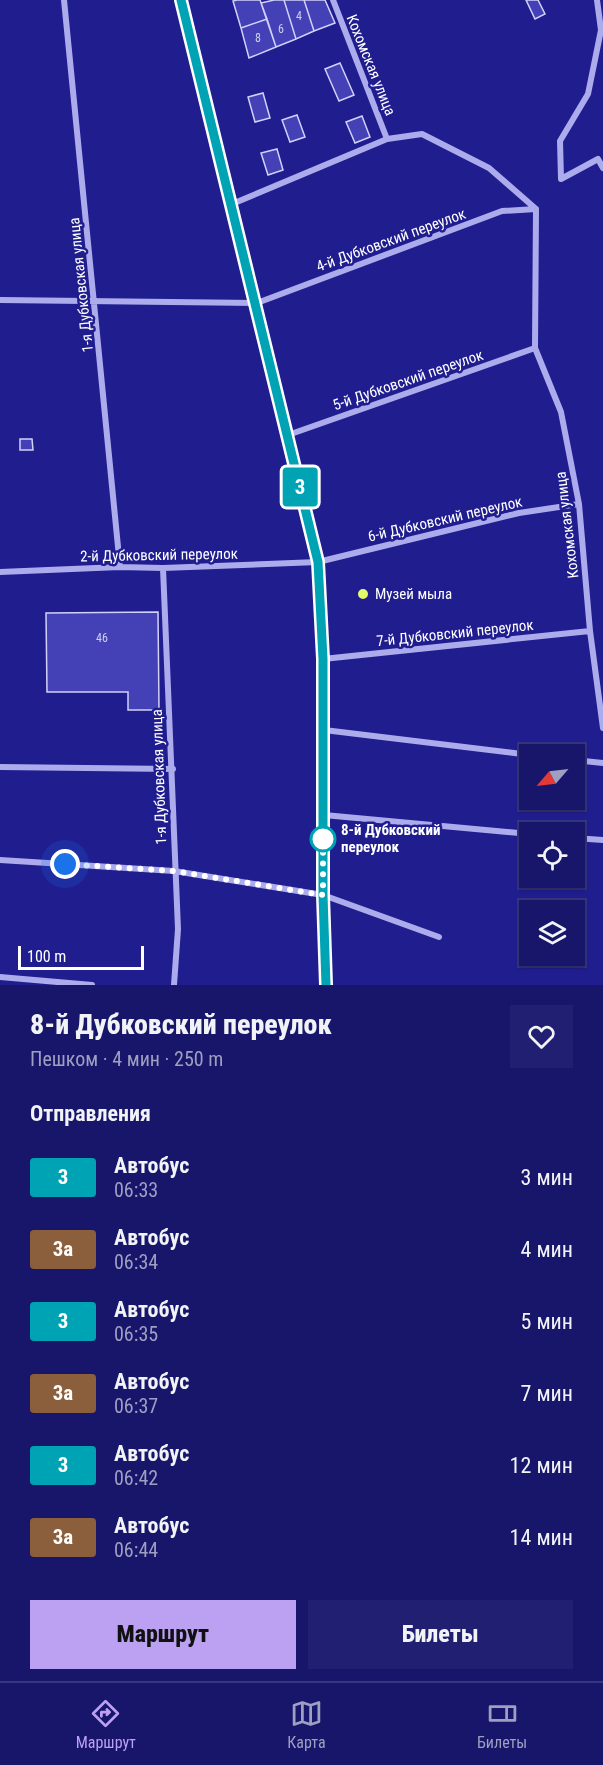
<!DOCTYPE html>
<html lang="ru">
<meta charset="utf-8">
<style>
body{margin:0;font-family:"Roboto Condensed",sans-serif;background:#211f71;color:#f1f3f6;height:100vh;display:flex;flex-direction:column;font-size:22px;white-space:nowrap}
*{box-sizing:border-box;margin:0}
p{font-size:20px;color:#9f9fc1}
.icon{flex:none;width:33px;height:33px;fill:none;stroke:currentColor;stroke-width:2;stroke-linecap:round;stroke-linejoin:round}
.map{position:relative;height:985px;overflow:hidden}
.panel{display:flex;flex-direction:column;background:#18166b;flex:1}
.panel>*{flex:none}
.badge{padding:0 12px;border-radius:4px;font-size:21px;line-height:39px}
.needle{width:39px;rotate:242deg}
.fabs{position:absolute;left:519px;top:744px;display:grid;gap:12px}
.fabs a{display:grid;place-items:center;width:66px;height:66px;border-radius:0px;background:#18166b;box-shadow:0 2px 4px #0004,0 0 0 2px #36357e;font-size:30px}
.scale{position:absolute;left:18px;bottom:15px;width:126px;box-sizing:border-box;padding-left:6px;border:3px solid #fff;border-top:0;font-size:16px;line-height:21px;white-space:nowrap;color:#fff;-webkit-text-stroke:4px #201d8f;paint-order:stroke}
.you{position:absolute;width:30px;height:30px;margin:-15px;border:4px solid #fff;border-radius:50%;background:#1a73e8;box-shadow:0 0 0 9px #1a73e833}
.map>.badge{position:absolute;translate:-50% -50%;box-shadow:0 0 0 3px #fff}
h2{padding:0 30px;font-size:22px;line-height:54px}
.round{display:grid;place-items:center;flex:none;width:63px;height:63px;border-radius:0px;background:#211f71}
.head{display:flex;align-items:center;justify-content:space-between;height:102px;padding:0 30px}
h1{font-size:28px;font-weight:800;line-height:45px}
.action{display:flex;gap:12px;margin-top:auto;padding:12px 30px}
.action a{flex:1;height:69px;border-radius:0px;background:#bca0f2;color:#111;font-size:24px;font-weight:800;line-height:69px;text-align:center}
.action a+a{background:#211f71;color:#f1f3f6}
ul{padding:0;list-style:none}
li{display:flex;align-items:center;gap:18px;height:72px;padding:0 30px}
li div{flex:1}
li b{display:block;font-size:22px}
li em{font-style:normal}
li .badge{min-width:66px;font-weight:700;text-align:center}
.tabs{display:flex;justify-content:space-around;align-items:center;height:84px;border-top:2px solid #36357e;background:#18166b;font-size:16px;color:#9f9fc1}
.tabs a{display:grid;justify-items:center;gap:3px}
.tabs .current{color:#bca0f2}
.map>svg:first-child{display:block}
.building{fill:#4341b5;stroke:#d2d1fa;stroke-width:1.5}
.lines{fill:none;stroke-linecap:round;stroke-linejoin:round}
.minor{stroke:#acaced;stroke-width:6}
.secondary{stroke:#d9d8fa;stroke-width:10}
.line-casing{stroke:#fff;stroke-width:14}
.line{stroke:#00a3b4;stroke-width:9}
.walk{stroke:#fff;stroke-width:6;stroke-dasharray:0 10.8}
.poi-dot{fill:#e3fd6a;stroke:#201d8f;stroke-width:2}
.stop-dot{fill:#fff;stroke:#00a3b4;stroke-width:3}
.labels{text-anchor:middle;stroke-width:5;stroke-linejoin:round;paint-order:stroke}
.number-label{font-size:12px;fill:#d0d0ec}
.street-label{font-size:15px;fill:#fff;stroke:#201d8f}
.poi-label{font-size:15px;fill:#fff;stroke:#201d8f;text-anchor:start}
.stop-label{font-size:15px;font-weight:bold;fill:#fff;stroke:#201d8f;text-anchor:start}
</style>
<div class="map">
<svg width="603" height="985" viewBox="0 0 603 985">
<rect width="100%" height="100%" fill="#201d8f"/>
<path class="building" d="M237,0H260L267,19L241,28L233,1Z
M274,0H284L296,39L276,47L261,3Z
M284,0H304L314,31L296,39Z
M304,0H325L335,23L314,31Z
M526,0H538L545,14L535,19Z
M267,19L276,47L249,58L241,28Z
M340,63L354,95L339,101L325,69Z
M263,93L270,118L255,122L248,97Z
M297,115L305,137L290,142L282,120Z
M362,116L370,137L355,143L346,122Z
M277,149L283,170L268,175L261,153Z
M20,439H32L33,450H20Z
M158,612L159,710H128V692H47L46,613Z"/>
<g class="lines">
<path class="minor" d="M64,0L120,567
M333,0L387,139
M597,0L601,30L588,94L560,141L561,179L598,159L603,168
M232,204L387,139L422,134L489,168L536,209L535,348L561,412L579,504L590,631L603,728
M0,300L257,303L502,211L536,209
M288,435L535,348
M163,568L178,929L174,985
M0,572L120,567L163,568L318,562L519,513L579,504
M323,659L590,631
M324,730L530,755
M574,760L603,763
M0,767L173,769
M324,815L530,834
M574,838L603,840
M0,860L174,871L323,895L439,937
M0,977L92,985"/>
<path class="secondary" d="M181,0L318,562L323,659V895L326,985"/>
</g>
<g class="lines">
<g class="line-casing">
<path id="line" d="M181,0L318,562L323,659V895L326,985"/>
</g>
<use href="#line" class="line"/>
<path class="walk" d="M65,864L174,871L323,895V839"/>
</g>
<circle class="poi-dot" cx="363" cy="594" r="6"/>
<circle class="stop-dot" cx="323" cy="839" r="12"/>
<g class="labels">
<g class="number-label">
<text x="299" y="20">4</text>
<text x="281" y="33">6</text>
<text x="258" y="42">8</text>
<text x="102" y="642">46</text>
</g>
<g class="street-label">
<text transform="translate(371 65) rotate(68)" y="5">Кохомская улица</text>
<text transform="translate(391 240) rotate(-20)" y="5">4-й Дубковский переулок</text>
<text transform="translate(81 285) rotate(-96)" y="5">1-я Дубковская улица</text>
<text transform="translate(408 380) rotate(-19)" y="5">5-й Дубковский переулок</text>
<text transform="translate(445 519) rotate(-13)" y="5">6-й Дубковский переулок</text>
<text transform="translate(567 525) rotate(-97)" y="5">Кохомская улица</text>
<text transform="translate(159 555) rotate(-1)" y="5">2-й Дубковский переулок</text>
<text transform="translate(455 633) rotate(-6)" y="5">7-й Дубковский переулок</text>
<text transform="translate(159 777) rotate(-92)" y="5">1-я Дубковская улица</text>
</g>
<g class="poi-label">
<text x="375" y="599">Музей мыла</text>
</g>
<g class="stop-label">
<text x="341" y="835">8-й Дубковский<tspan x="341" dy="17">переулок</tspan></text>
</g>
</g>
</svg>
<div class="fabs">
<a><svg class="needle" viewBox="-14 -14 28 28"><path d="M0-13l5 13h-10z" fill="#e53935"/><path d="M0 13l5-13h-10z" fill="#9f9fc1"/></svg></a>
<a><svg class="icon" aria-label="locate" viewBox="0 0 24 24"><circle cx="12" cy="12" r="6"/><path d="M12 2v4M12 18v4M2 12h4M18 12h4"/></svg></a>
<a><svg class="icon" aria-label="layers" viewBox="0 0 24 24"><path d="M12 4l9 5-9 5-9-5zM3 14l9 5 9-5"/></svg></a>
</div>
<div class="scale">100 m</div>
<div class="you" style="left:65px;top:864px"></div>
<b class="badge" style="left:300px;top:487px;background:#00a3b4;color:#fff">3</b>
</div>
<section class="panel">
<div class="head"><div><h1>8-й Дубковский переулок</h1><p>Пешком · 4 мин · 250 m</p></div><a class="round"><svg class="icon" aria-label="heart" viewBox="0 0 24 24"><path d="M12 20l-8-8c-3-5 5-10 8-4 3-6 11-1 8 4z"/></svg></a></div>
<h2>Отправления</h2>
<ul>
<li><span class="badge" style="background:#00a3b4;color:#fff">3</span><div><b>Автобус</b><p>06:33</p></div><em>3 мин</em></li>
<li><span class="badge" style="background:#8b5e3c;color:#fff">3а</span><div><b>Автобус</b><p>06:34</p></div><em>4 мин</em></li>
<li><span class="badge" style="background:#00a3b4;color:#fff">3</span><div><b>Автобус</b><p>06:35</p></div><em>5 мин</em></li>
<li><span class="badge" style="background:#8b5e3c;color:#fff">3а</span><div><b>Автобус</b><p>06:37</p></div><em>7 мин</em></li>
<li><span class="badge" style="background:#00a3b4;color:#fff">3</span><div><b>Автобус</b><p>06:42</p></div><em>12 мин</em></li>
<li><span class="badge" style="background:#8b5e3c;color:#fff">3а</span><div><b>Автобус</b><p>06:44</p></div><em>14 мин</em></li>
</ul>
<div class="action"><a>Маршрут</a><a>Билеты</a></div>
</section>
<nav class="tabs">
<a class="current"><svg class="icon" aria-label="directions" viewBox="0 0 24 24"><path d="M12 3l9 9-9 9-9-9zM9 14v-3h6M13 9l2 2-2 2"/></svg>Маршрут</a>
<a><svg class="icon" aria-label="map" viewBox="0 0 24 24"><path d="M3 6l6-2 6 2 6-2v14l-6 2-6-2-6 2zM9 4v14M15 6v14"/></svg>Карта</a>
<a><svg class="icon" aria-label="tickets" viewBox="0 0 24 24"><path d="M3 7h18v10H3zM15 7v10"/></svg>Билеты</a>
</nav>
